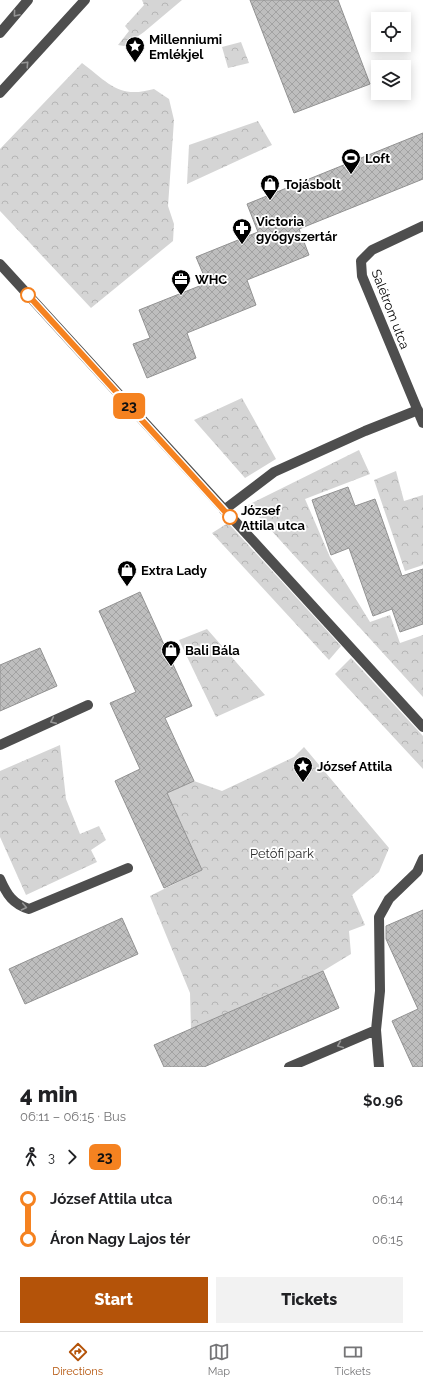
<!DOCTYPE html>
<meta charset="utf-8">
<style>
body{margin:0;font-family:Raleway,sans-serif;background:#f2f2f2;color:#202124;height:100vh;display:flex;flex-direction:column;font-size:15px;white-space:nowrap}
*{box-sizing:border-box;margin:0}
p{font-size:13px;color:#757577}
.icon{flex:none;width:22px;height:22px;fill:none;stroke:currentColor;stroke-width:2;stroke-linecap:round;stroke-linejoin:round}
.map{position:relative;height:1067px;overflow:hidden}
.panel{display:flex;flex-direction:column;background:#fff;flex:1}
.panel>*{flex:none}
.badge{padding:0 8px;border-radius:6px;font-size:14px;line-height:26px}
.controls{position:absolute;left:371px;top:12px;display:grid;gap:8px}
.controls a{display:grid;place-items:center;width:40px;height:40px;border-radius:0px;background:#fff;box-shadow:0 2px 10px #0003;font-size:20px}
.map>.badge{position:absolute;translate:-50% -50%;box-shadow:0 0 0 2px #fff}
.legs{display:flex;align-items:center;gap:6px;height:44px;padding:0 20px;font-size:13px}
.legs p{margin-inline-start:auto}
.overview{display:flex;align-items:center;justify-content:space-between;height:68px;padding:0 20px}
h1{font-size:22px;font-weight:800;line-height:30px}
.primary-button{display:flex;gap:8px;margin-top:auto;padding:8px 20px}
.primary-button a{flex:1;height:46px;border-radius:0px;background:#b45309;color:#fff;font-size:16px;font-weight:800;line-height:46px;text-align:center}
.primary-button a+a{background:#f2f2f2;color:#202124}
ul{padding:0 20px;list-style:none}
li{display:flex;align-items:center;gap:14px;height:40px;font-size:15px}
li i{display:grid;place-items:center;width:6px;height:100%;margin:0 5px;background:currentColor}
li i::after{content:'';width:10px;height:10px;margin:-5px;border:3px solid;border-radius:50%;background:#fff}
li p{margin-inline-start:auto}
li:first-child i{background:linear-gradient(#0000 50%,currentColor 0)}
li:last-child i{background:linear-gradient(currentColor 50%,#0000 0)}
.tab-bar{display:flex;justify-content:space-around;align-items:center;height:56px;border-top:1px solid #e0e0e0;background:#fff;font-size:11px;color:#757577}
.tab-bar a{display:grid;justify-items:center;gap:2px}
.tab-bar .active{color:#b45309}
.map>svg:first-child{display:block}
.park{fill:url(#park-crowns)}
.building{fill:url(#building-cross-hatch);stroke:#929292}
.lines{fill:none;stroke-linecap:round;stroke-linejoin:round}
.minor{stroke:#4e4e4e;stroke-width:10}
.oneway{stroke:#959595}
.line-1-casing{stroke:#fff;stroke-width:9}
.line-1{stroke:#f58220;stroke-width:6}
.stop-1-dot{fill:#fff;stroke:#f58220;stroke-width:2}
.labels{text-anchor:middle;stroke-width:3.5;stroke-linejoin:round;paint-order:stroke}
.poi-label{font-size:13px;font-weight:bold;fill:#000;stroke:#fff;text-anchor:start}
.street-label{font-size:13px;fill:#000;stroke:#fff}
.stop-label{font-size:13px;font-weight:bold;fill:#000;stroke:#fff;text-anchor:start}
.park-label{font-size:13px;fill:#2c2c2c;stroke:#fff}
</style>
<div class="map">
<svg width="423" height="1067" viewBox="0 0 423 1067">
<defs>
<pattern id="park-crowns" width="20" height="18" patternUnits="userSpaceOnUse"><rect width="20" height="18" fill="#d5d5d5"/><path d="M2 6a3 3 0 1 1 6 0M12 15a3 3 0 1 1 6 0" fill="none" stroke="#b5b5b5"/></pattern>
<pattern id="building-cross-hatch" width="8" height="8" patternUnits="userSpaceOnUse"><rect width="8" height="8" fill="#bebebe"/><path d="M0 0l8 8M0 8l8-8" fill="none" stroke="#a2a2a2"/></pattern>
</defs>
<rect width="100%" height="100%" fill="#fff"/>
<path class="park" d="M142,0H182L144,32L124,46L118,45L129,31L125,26L144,5Z
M241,42L249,63L228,68L222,47Z
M82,63C109,83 118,99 154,89L169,99L174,120L168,206L174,224L173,241L91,308L0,211V149Z
M258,121L272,145L187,184L189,145Z
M242,398L276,459L245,478L194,420Z
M359,450L370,474L305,499L330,557L370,622L390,615L400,643L423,635V697L248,505Z
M396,471L404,501L423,495V565L405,571L374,480Z
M228,523L341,646L329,660L212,533Z
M207,629L265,695L216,717L179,640Z
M351,658L423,736V769L335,674Z
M60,745L66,799L80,834L99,826L106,840L91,850L97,862L26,895L0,837V771Z
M304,747L389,848L379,872L352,895L365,925L349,931L351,954L323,971L191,1029L190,993L150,896L202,870L167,793L194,781L222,791L294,757Z"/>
<path class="building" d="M250,0H338L370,84L294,113Z
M423,133V179L299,229L309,255L247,280L256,305L187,333L196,358L147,378L133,344L150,338L139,310L207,283L196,257L258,232L247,204Z
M348,487L355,506L375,499L402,576L423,569V624L400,632L392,609L373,616L349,548L331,555L312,500Z
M140,592L192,706L165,718L194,781L167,793L202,870L164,888L115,781L140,769L110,703L136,692L99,611Z
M40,648L57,686L0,711V665Z
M423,910V1067H413L392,1021L418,1009L386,939V926Z
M122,918L138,954L25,1004L9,969Z
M323,971L339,1008L204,1067H164L154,1045Z"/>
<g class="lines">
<path class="minor" d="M0,33L28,0
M0,93L85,0
M423,226L372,250L361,261L362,276L423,423
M0,264L423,727
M224,510L274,472L365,431L418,410
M0,745L88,705
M0,879C7,895 13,904 29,909L128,868
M289,1067L376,1030
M379,1067L376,1030L380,991L379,917L389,899L417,872L423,859"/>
</g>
<defs><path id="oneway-chevron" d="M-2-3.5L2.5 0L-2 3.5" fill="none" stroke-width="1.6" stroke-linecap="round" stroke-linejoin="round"/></defs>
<g class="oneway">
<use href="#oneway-chevron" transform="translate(16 14) rotate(130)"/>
<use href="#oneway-chevron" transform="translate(26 64) rotate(-47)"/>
<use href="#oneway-chevron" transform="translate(53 721) rotate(156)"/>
<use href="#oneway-chevron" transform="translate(24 907) rotate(12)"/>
<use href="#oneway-chevron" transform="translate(340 1045) rotate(157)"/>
</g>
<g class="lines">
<g class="line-1-casing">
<path id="line-1" d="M28,295L230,517"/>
</g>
<use href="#line-1" class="line-1"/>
</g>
<defs>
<g id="sight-pin" transform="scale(1)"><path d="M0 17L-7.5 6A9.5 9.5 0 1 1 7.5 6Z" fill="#000" stroke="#fff"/><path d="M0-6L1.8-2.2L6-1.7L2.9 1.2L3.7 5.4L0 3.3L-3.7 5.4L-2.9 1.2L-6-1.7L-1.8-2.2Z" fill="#fff"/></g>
<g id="stadium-pin" transform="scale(1)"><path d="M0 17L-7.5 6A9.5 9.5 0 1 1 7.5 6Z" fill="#000" stroke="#fff"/><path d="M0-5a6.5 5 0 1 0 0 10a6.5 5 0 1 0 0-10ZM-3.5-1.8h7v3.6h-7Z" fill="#fff"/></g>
<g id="shop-pin" transform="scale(1)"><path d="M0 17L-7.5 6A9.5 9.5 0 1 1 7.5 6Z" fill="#000" stroke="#fff"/><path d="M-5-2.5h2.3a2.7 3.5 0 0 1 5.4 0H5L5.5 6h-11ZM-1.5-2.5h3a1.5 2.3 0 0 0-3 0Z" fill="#fff"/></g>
<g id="pharmacy-pin" transform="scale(1)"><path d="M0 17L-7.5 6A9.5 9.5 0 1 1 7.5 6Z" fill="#000" stroke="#fff"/><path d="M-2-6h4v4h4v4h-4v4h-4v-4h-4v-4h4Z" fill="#fff"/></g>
<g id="office-pin" transform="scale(1)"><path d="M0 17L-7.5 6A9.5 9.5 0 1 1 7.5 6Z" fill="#000" stroke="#fff"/><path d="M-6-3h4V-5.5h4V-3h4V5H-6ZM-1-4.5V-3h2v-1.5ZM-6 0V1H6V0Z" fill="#fff"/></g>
</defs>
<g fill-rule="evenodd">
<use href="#sight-pin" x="135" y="46"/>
<use href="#stadium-pin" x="351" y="158"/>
<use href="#shop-pin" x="270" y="184"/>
<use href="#pharmacy-pin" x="242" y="228"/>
<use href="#office-pin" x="181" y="279"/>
<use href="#shop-pin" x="127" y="570"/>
<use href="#shop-pin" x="171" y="650"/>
<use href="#sight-pin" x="303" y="766"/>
</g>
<g class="stop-1-dot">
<circle cx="28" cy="295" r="7"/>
<circle cx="230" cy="517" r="7"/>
</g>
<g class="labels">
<g class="poi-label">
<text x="149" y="44">Millenniumi<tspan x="149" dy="15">Emlékjel</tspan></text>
<text x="365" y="163">Loft</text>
<text x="284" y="189">Tojásbolt</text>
<text x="256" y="226">Victoria<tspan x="256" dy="15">gyógyszertár</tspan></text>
<text x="195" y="284">WHC</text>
<text x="141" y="575">Extra Lady</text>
<text x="185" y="655">Bali Bála</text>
<text x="317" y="771">József Attila</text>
</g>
<g class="street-label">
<text transform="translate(391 309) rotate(69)" y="5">Salétrom utca</text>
</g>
<g class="stop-label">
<text x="241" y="515">József<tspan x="241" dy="15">Attila utca</tspan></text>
</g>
<g class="park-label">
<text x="282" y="858">Petőfi park</text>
</g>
</g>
</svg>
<div class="controls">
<a><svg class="icon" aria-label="locate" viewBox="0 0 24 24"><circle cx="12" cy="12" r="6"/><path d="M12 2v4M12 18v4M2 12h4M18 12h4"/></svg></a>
<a><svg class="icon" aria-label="layers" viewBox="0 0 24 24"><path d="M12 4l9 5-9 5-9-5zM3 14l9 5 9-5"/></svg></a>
</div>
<b class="badge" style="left:129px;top:406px;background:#f58220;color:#111">23</b>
</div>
<section class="panel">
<div class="overview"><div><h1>4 min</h1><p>06:11 – 06:15 · Bus</p></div><b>$0.96</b></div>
<div class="legs"><svg class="icon" aria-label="walk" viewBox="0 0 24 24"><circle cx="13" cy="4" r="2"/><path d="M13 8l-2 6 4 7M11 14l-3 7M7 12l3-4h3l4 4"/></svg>3<svg class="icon" aria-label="forward" viewBox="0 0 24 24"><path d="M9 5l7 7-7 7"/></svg><b class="badge" style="background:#f58220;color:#111">23</b></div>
<ul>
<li><i style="color:#f58220"></i><b>József Attila utca</b><p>06:14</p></li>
<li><i style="color:#f58220"></i><b>Áron Nagy Lajos tér</b><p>06:15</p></li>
</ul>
<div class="primary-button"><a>Start</a><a>Tickets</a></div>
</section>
<nav class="tab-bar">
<a class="active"><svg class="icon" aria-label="directions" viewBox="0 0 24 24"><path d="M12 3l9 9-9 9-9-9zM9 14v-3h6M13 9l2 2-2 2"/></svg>Directions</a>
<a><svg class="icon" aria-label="map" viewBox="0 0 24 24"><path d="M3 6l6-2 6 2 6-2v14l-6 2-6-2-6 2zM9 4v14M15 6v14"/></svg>Map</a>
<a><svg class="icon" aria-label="tickets" viewBox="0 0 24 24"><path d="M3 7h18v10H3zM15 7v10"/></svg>Tickets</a>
</nav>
